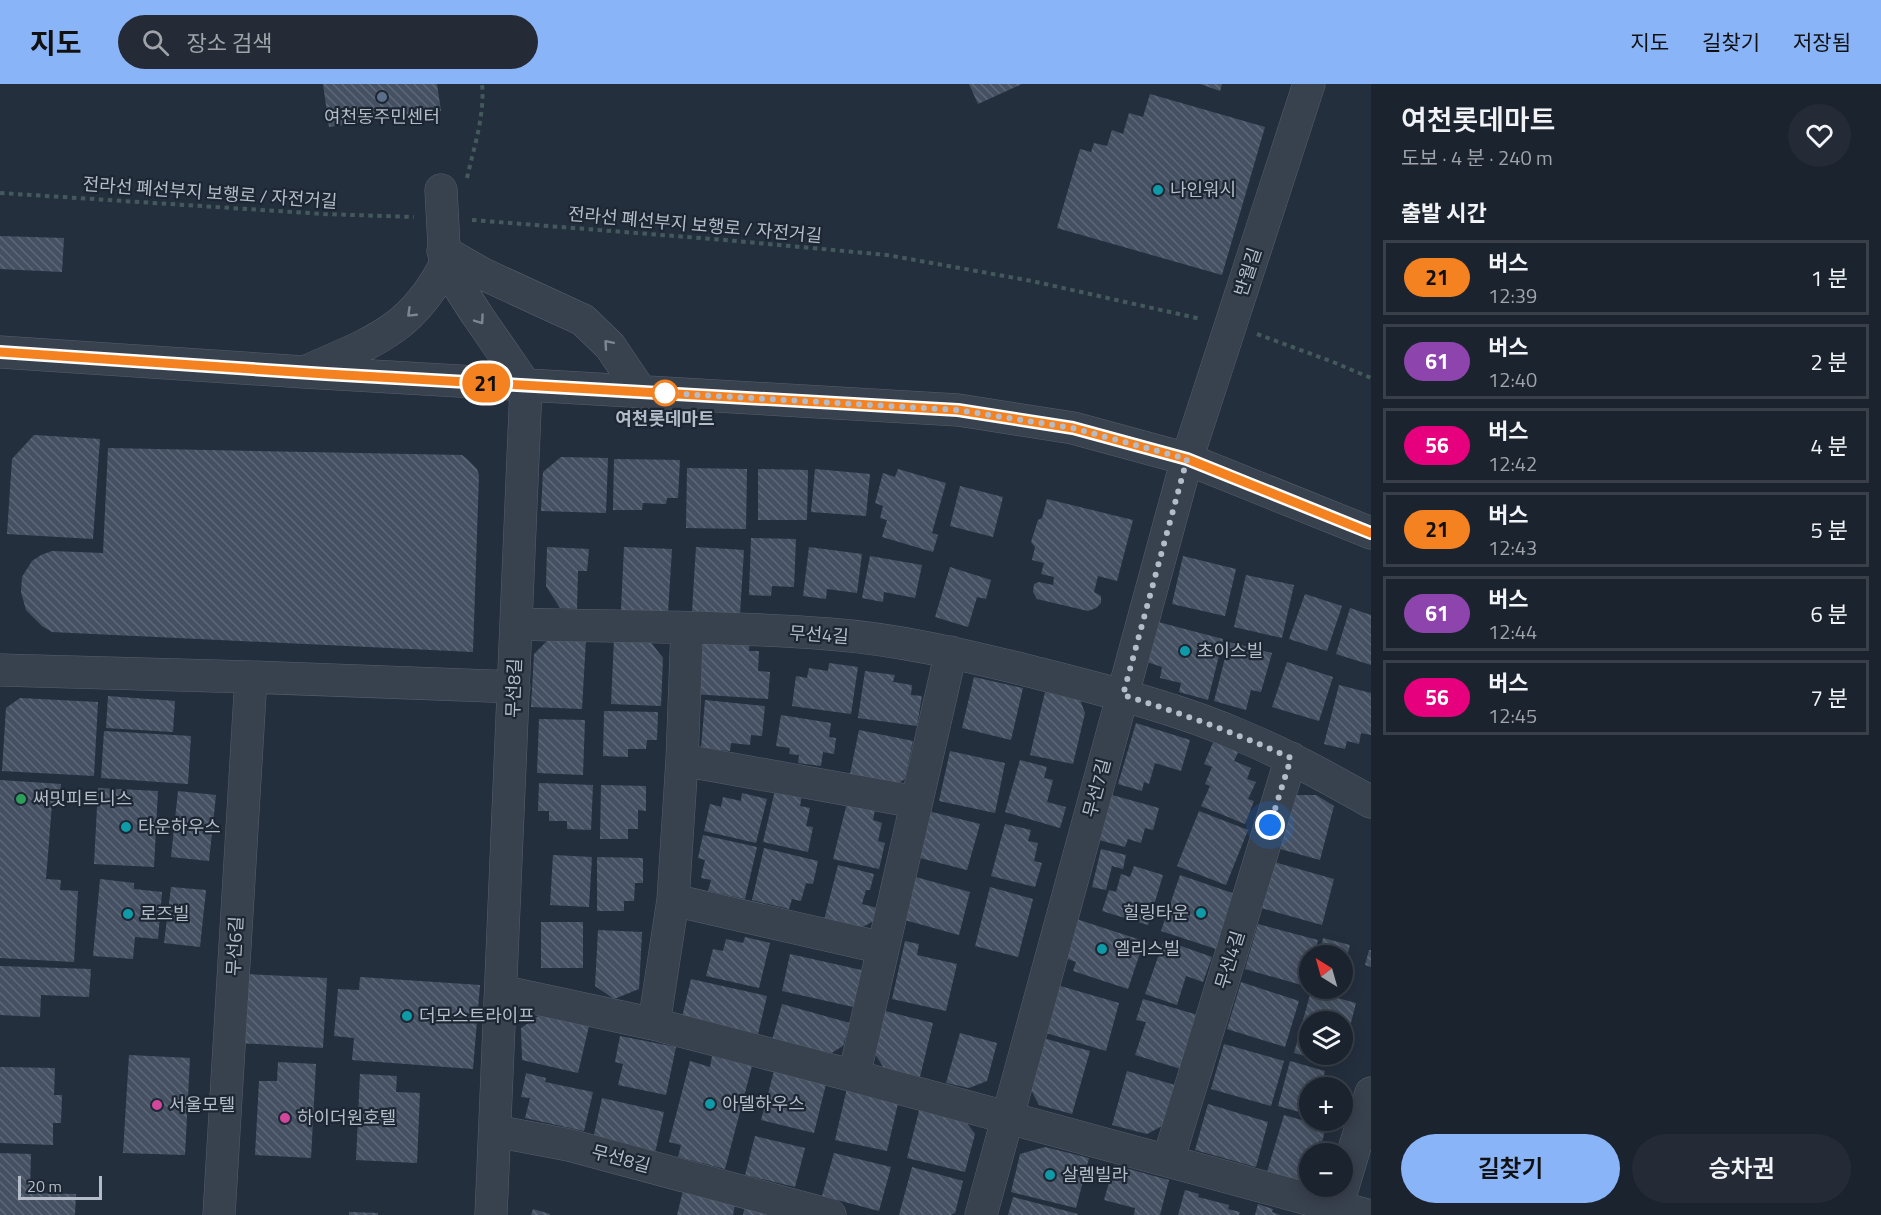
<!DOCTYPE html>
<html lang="ko">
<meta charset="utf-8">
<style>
body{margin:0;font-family:"Titillium Web","Noto Sans KR",sans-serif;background:#242b36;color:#f1f3f6;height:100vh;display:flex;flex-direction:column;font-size:22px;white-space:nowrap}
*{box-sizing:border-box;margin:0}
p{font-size:20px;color:#a0a4aa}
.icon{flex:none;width:33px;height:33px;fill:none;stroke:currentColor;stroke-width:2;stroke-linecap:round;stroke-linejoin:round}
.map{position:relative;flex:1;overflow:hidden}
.side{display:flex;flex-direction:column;background:#1b232e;width:510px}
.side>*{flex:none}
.badge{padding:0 12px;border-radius:20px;font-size:21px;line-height:39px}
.needle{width:39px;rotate:323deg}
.fabs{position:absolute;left:1299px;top:861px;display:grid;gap:12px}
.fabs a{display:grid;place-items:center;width:54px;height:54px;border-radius:50%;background:#1b232e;box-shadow:0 3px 15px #0003,0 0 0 2px #39404a;font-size:30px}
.scale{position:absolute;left:18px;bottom:15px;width:84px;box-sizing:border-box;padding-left:6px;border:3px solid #b4bcc9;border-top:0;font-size:16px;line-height:21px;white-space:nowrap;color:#b4bcc9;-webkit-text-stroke:4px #1d2633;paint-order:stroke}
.you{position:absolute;width:30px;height:30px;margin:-15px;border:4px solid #fff;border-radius:50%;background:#1a73e8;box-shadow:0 0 0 9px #1a73e833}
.map>.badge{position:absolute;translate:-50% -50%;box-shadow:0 0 0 3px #fff}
h2{padding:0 30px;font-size:22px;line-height:54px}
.round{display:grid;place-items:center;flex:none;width:63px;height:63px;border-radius:32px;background:#242b36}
.summary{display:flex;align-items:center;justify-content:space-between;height:102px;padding:0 30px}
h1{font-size:28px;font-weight:600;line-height:45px}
.cta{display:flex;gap:12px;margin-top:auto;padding:12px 30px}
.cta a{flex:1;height:69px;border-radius:36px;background:#8ab4f8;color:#111;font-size:24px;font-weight:600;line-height:69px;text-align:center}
.cta a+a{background:#242b36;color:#f1f3f6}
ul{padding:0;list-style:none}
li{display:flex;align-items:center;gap:18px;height:75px;margin:0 12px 9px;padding:0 18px;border:3px solid #39404a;border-radius:0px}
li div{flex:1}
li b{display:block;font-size:22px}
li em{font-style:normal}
li .badge{min-width:66px;font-weight:700;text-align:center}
header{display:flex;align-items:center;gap:36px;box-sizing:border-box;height:84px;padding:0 30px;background:#8ab4f8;color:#111}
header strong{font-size:28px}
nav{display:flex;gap:33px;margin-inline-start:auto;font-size:21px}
.search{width:420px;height:54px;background:#242b36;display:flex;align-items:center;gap:15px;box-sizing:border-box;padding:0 21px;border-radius:33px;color:#a0a4aa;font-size:22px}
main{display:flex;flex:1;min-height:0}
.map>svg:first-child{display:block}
.building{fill:url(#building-back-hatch)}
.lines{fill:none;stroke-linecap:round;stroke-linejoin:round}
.minor-casing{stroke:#565f6c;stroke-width:33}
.path{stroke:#44595c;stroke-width:4;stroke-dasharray:4.5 4.5;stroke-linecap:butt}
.minor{stroke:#38414e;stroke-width:32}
.oneway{stroke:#7c8592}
.line-casing{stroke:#fff;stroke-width:14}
.line{stroke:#f58220;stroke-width:9}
.walk{stroke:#b4bcc9;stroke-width:6;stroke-dasharray:0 10.8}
.service-dot{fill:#5c6f8a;stroke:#1d2633;stroke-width:2}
.culture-dot{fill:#0f9aa8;stroke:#1d2633;stroke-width:2}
.stop-dot{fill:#fff;stroke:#f58220;stroke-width:3}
.leisure-dot{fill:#2e9e5b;stroke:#1d2633;stroke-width:2}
.hotel-dot{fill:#d1479c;stroke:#1d2633;stroke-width:2}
.labels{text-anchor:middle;stroke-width:4.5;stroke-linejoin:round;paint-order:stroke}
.poi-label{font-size:18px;fill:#b4bcc9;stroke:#1d2633;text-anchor:start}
.street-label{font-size:18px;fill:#b4bcc9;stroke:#1d2633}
.stop-label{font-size:18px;font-weight:bold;fill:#b4bcc9;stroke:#1d2633}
</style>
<header>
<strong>지도</strong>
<div class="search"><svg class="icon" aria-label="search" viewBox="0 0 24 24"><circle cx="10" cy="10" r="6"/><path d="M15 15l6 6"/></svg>장소 검색</div>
<nav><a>지도</a><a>길찾기</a><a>저장됨</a></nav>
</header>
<main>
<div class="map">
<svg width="1371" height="1131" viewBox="0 0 1371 1131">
<defs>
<pattern id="building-back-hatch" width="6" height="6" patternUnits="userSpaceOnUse" patternTransform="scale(1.5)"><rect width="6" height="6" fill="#455162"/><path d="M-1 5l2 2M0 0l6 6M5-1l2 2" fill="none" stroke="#5d6877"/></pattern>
</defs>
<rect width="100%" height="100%" fill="#242f3e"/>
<path class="building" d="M323,0H437L441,27L329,43Z
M969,0H1022L978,20Z
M1200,0H1222L1220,7Z
M1150,10L1265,43L1222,191L1057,144L1080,65L1091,68L1094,59L1107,62L1112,46L1123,50L1129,29L1143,33Z
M0,152L64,154L62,188L0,185Z
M34,351L100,355L93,455L7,450L12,375Z
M108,364L462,371L467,375L477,385L479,391L473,568L52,548L42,542L26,526L21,508L22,493L32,477L41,471L52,467L103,469Z
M561,373L608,374L606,429L541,427L543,388Z
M614,375L680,376L678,414H667L666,420L643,419L642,426H613Z
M687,384L747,385L746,445L686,444Z
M758,385L808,386L807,436H758Z
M815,385L870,390L866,432L811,428Z
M898,385L946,399L932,449L938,451L933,468L882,453L887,436L880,434L883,422L875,419L883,389L895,393Z
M960,402L1003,413L993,453L950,442Z
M1047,415L1133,436L1117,497L1098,492L1094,508L1101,512V519L1096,524L1088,527L1037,515L1033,508L1034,500L1039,498L1053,501L1054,493L1041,490L1044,479L1032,476L1035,463L1031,458L1038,436L1042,434Z
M751,454L796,455L794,503L772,502L771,512L749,511Z
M547,463L589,465L587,487H578L577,525L560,524L546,502Z
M624,463L672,465L668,529L621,526Z
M696,463L744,466L740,530L692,527Z
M809,463L862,470L857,509L827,505L826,515L803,512Z
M870,472L922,481L915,514L884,508L883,518L862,514Z
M1183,472L1236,485L1225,532L1172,520Z
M950,483L991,496L986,515L977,513L968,543L935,533Z
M1246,491L1294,501L1282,554L1234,543Z
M1305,510L1342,522L1327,567L1289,555Z
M1350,524L1371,531V581L1336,570Z
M1158,538L1223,555L1208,616L1179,608L1181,599L1160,594L1162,583L1147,578Z
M551,553L586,555L582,625L531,623L534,570Z
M614,555L649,556L663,574L661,622L611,620Z
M750,556L749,567H759L758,587L770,588L768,615L693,610L702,558Z
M1229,558L1272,569L1261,608L1251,606L1246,626L1214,617Z
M1287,578L1333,593L1319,637L1272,623Z
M829,579L858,583L851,630L792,622L796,592L807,594L809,584L828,587Z
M865,587L895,591L893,598L912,601L911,611L922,612L917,642L858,634Z
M974,593L1023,604L1011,656L962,644Z
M1339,601L1371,609V651L1361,649L1359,660L1347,657L1345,665L1324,660Z
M1045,608L1080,616L1085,629L1073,680L1030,671Z
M108,612L175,617L173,648L106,644Z
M20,614L98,618L94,692L2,687L6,624Z
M705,616L765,622L762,652L751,651L750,661L731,659L730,667L701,664Z
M604,627L658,628L657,656H647L646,665H628V673L603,672Z
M781,631L831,639L829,653L836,654L834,670L823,668L821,682L798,679L799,671L789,670L790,664L776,662Z
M539,635L585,636L583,691L537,689Z
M1136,639L1190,656L1181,687L1155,679L1149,700L1144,698L1142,707L1118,700Z
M859,646L913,657L905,695L897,700L850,690Z
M104,647L191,652L188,700L101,694Z
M1214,656L1239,666L1234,677L1251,684L1247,695L1256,698L1248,715L1254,717L1245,740L1201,722L1210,702L1205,700L1212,683L1204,680Z
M950,667L1005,679L995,729L939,717Z
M1020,676L1047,683L1044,694L1053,696L1047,718L1066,723L1060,744L1005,728Z
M0,696L61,700L60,720H52L46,795L61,796L60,806L78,807L74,878L0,874Z
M539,699L593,701L591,746L567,745V737H549V727H538Z
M601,701L646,702V727L638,726V745H628V755H600Z
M98,704L158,707L154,783L94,780Z
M775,706L802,711L800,722L810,724L806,742L813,743L808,768L763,758Z
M178,707L216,711L209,777L171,773Z
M742,709L767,715L756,759L704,747L710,720L721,723L723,713L741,717Z
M1112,711L1159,724L1153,746L1145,744L1141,759L1128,755L1125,763L1099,756Z
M1294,711H1316L1334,722L1320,776L1280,765Z
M847,719L875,726L873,736L882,739L878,757L885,759L879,785L833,775Z
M924,726L980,740L967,786L912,772Z
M1199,727L1248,746L1226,801L1177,782Z
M1005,740L1031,746L1028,757L1038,759L1034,777L1042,779L1035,803L991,792Z
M703,751L757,763L745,815L708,807L711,796L701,794L705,776L698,774Z
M764,764L818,777L813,800L806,799L801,817L792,815L789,825L752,816Z
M1101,765L1126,771L1123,785L1112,782L1106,806L1092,803Z
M553,771L592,773L589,823L550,821Z
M597,773L643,774V799H635L634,817H624V827H597Z
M1274,778L1334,795L1322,841L1261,824Z
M838,781L874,790L870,806H866L862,820L881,825L879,834L861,844L824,836Z
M1134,782L1163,791L1148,841L1102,827L1109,806L1116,808L1121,790L1130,793Z
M1180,791L1241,812L1222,867L1161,847Z
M912,792L970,808L959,851L901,835Z
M100,795L134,799V805L162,808L158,855L135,853L133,875L93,872Z
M171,803L206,806L200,863L164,859Z
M990,803L1033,815L1018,873L975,862Z
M1073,834L1144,857L1128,905L1073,887L1076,878L1060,872Z
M541,838H583V884H541Z
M1258,840L1318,856L1314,872H1310V886L1305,902L1245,885Z
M598,846L642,848L639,905L614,915L595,902Z
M745,853L770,859L759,904L706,892L713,865L723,867L726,855L743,859Z
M1323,854L1350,861L1343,888L1342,872H1319Z
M1164,856L1212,873L1203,898L1186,892L1177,921L1145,910Z
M905,857L919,860L917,871L957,880L946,927L892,915Z
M1369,866H1371V883L1365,881Z
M790,870L866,887L858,924L782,907Z
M0,882L91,885L89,913L41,911L40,933L0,931Z
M244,890L327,894L323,964L240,959Z
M360,893L480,901L473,985L352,976L354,954L334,952L338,905L359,906Z
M691,895L767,912L758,950L682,933Z
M1241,898L1299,917L1285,963L1227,945Z
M1057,901L1119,919L1106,967L1043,948Z
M1322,904H1339L1338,909Z
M1311,907L1356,919L1347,954L1342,952V938H1310V970H1324L1323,977L1294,969Z
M1143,915L1198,931L1181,985L1135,971L1146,938L1136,936Z
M782,920L850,939L843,962L823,974L771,960Z
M877,925L933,939L920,993L884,984L868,959Z
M540,931L589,942L578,989L522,976L521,944Z
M960,949L997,959L987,997L969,1004L946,999Z
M620,952L676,963L666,1011L618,1001L623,980L615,978Z
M1043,954L1090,967L1072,1030L1039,1021L1029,1002Z
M1224,960L1284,977L1271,1022L1211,1005Z
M129,971L190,974L185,1071L123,1069Z
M712,972L752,982L725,1085L678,1073L681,1061L669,1058L690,977L710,983Z
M1290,977L1325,987L1323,995L1337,999L1335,1004H1310V1031L1278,1022Z
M278,978L316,980L311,1074L255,1071L259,997H277Z
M0,983L55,984L54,1011H62L61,1039H53V1061L0,1059Z
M774,987L826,1000L814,1049L761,1036Z
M1127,987L1175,1001L1164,1041L1147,1050L1112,1041Z
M526,989L546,994L545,998L593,1008L584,1047L525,1034L530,1014L521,1013Z
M360,990L397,992L396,1008L420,1009L417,1079L356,1076Z
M847,1004L899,1015L887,1067L835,1056Z
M1342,1009L1348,1011L1343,1029H1342Z
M602,1014L664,1028L655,1069L593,1055Z
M1208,1020L1268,1038L1256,1083L1195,1066Z
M920,1023L963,1034L975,1050L965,1088L907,1074Z
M1284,1031L1326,1043L1322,1058L1319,1057L1315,1070H1310V1087L1306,1086L1302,1098L1267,1088Z
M755,1052L805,1064L795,1103L745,1091Z
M1045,1063L1089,1074L1076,1124L1011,1108L1020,1070Z
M0,1069L31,1070L30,1109L76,1110L75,1131H0Z
M834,1069L891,1083L879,1127L822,1112Z
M1114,1081L1169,1096L1160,1131H1134L1135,1124L1104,1116Z
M912,1083L963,1097L955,1129L951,1131H899Z
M684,1103L736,1116L733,1131H677Z
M1185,1106L1199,1110L1198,1113L1229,1121L1228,1125L1240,1128L1239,1131H1178Z
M1013,1113L1078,1130L1077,1131H1008Z
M1258,1120L1273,1125L1272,1128L1280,1131H1255Z
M745,1121L781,1131H743Z
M533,1125L550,1130V1131H531Z
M349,1128L378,1129V1131H349Z"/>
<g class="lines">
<g class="minor-casing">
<path id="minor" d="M441,106L445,181L477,231L526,302L491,1131
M443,167L483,190L583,236L610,262L641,308
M0,268L304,288L958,326L1073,344L1187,375L1371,449
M309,286C372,258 411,247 445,181
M516,540C620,543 725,542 829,550C896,555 960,570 1025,586C1100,605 1175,623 1246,654C1289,672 1330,695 1371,718
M0,586L251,593L514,603
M682,676L916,718
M673,816L883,864
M501,907L654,940L854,992L1367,1131
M654,940L673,816L682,676L687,544
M854,992L951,568
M495,1047L569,1061L830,1131
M1168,1077L1291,674
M1337,1123L1371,1009
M219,1131L251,593
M981,1131L1187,375L1309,0"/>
</g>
<path class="path" d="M467,94C474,63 485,31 482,0
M0,109L324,130L414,133
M472,136L725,156L887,171L1032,197L1201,235
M1257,250L1333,278L1371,294"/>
<use href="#minor" class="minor"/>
</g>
<defs><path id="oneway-chevron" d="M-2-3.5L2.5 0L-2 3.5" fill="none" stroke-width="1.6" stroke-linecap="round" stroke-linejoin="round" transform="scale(1.5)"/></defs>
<g class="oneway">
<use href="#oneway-chevron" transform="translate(411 229) rotate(136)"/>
<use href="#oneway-chevron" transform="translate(480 236) rotate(55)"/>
<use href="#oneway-chevron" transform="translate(608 260) rotate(-131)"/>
</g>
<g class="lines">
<g class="line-casing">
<path id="line" d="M0,268L326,290L958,326L1073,344L1187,375L1371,449"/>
</g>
<use href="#line" class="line"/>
<path class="walk" d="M665,309L958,326L1073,344L1187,375L1123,611C1180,629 1236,649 1291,674L1270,741"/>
</g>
<circle class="service-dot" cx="382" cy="13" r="6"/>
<g class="culture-dot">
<circle cx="1158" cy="106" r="6"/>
<circle cx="1185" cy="567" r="6"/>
<circle cx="126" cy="743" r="6"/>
<circle cx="1201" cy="829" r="6"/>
<circle cx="128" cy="830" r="6"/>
<circle cx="1102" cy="865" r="6"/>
<circle cx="407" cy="932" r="6"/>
<circle cx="710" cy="1020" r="6"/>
<circle cx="1050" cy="1091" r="6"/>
</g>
<circle class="stop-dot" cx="665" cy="309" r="12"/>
<circle class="leisure-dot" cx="21" cy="715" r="6"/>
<g class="hotel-dot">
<circle cx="157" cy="1021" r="6"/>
<circle cx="285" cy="1034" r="6"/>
</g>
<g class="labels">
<g class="poi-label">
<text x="382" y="39" text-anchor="middle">여천동주민센터</text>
<text x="1170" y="112">나인워시</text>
<text x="1197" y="573">초이스빌</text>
<text x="33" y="721">써밋피트니스</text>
<text x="138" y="749">타운하우스</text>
<text x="1189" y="835" text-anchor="end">힐링타운</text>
<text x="140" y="836">로즈빌</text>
<text x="1114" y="871">엘리스빌</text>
<text x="419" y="938">더모스트라이프</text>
<text x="722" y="1026">아델하우스</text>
<text x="169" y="1027">서울모텔</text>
<text x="297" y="1040">하이더원호텔</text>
<text x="1062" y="1097">살렘빌라</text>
</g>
<g class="street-label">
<text transform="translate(210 109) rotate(4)" y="6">전라선 폐선부지 보행로 / 자전거길</text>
<text transform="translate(695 141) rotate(5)" y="6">전라선 폐선부지 보행로 / 자전거길</text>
<text transform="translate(1248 188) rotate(-72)" y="6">반월길</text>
<text transform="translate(819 551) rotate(4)" y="6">무선4길</text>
<text transform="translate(514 604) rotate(-88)" y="6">무선8길</text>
<text transform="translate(1097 704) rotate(-75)" y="6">무선7길</text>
<text transform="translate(235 862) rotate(-87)" y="6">무선6길</text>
<text transform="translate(1230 876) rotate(-73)" y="6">무선4길</text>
<text transform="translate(621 1075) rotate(15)" y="6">무선8길</text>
</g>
<g class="stop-label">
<text x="665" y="341">여천롯데마트</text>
</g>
</g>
</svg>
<div class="fabs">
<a><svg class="needle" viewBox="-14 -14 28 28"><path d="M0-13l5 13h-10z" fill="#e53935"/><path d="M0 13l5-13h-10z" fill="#a0a4aa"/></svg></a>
<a><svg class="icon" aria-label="layers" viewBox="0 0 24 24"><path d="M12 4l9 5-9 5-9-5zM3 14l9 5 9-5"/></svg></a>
<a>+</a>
<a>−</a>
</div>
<div class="scale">20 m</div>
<div class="you" style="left:1270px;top:741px"></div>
<b class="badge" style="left:486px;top:299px;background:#f58220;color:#111">21</b>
</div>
<section class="side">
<div class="summary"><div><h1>여천롯데마트</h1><p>도보 · 4 분 · 240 m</p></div><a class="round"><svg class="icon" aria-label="heart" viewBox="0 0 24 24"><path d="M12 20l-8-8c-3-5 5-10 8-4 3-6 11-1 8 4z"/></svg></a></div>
<h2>출발 시간</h2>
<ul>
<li><span class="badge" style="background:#f58220;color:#111">21</span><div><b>버스</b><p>12:39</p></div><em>1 분</em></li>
<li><span class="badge" style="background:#8e44ad;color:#fff">61</span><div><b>버스</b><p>12:40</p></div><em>2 분</em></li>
<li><span class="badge" style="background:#e6007e;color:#fff">56</span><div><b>버스</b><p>12:42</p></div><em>4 분</em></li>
<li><span class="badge" style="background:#f58220;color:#111">21</span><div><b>버스</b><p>12:43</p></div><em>5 분</em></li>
<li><span class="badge" style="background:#8e44ad;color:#fff">61</span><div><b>버스</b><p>12:44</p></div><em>6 분</em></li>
<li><span class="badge" style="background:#e6007e;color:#fff">56</span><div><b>버스</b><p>12:45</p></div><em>7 분</em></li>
</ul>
<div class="cta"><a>길찾기</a><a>승차권</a></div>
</section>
</main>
